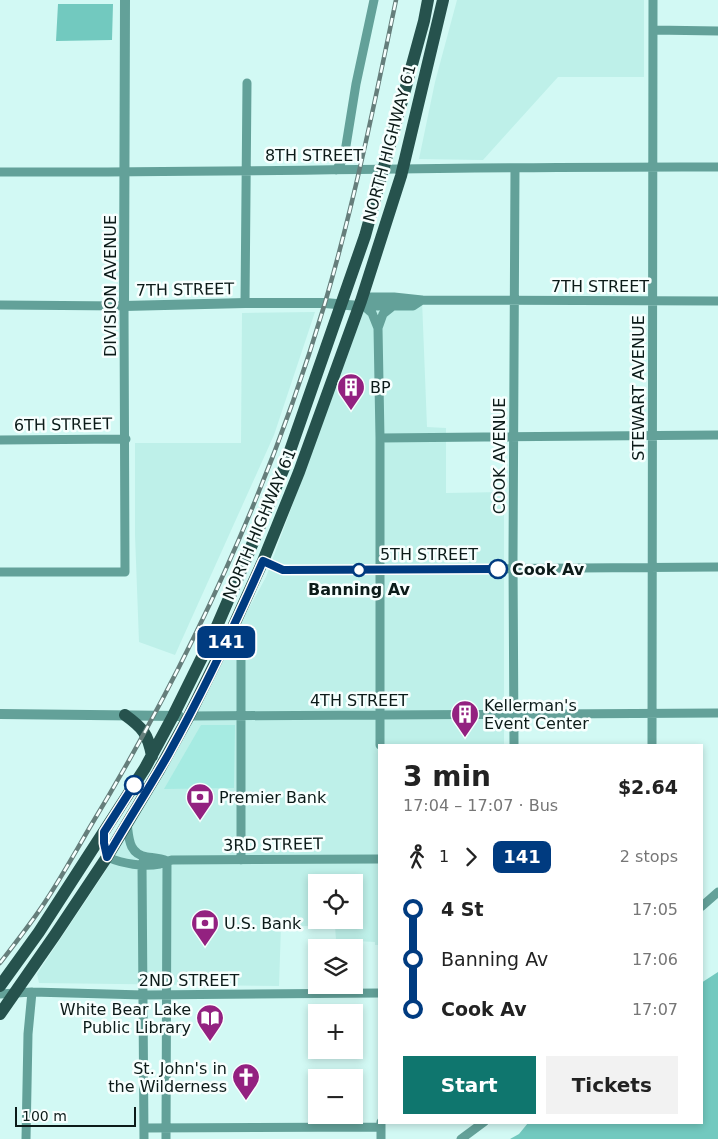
<!DOCTYPE html>
<meta charset="utf-8">
<style>
body{margin:0;font-family:"DejaVu Sans",sans-serif;background:#f2f2f2;color:#222;height:100vh;display:flex;flex-direction:column;font-size:19px;white-space:nowrap}
*{box-sizing:border-box;margin:0}
p{font-size:16px;color:#767676}
.icon{flex:none;width:28px;height:28px;fill:none;stroke:currentColor;stroke-width:2;stroke-linecap:round;stroke-linejoin:round}
.map{position:relative;flex:1;overflow:hidden}
.drawer{position:absolute;left:378px;top:744px;width:325px;height:380px;display:flex;flex-direction:column;background:#fff;border-radius:0px;box-shadow:0 2px 8px #0003}
.drawer>*{flex:none}
.badge{padding:0 10px;border-radius:8px;font-size:18px;line-height:32px}
.tools{position:absolute;left:308px;top:874px;display:grid;gap:10px}
.tools a{display:grid;place-items:center;width:55px;height:55px;border-radius:0px;background:#fff;box-shadow:0 2px 8px #0003;font-size:25px}
.scale{position:absolute;left:15px;bottom:12px;width:121px;box-sizing:border-box;padding-left:5px;border:2px solid #0c1b19;border-top:0;font-size:14px;line-height:18px;white-space:nowrap;color:#0c1b19;-webkit-text-stroke:4px #f7fffe;paint-order:stroke}
.map>.badge{position:absolute;translate:-50% -50%;box-shadow:0 0 0 2px #fff}
.legs{display:flex;align-items:center;gap:8px;height:55px;padding:0 25px;font-size:16px}
.legs p{margin-inline-start:auto}
.summary{display:flex;align-items:center;justify-content:space-between;height:85px;padding:0 25px}
h1{font-size:28px;font-weight:700;line-height:38px}
.action{display:flex;gap:10px;margin-top:auto;padding:10px 25px}
.action a{flex:1;height:58px;border-radius:0px;background:#0f766e;color:#fff;font-size:20px;font-weight:700;line-height:58px;text-align:center}
.action a+a{background:#f2f2f2;color:#222}
ul{padding:0 25px;list-style:none}
li{display:flex;align-items:center;gap:18px;height:50px;font-size:19px}
li i{display:grid;place-items:center;width:8px;height:100%;margin:0 6px;background:currentColor}
li i::after{content:'';width:12px;height:12px;margin:-6px;border:4px solid;border-radius:50%;background:#fff}
li p{margin-inline-start:auto}
li:first-child i{background:linear-gradient(#0000 50%,currentColor 0)}
li:last-child i{background:linear-gradient(currentColor 50%,#0000 0)}
.map>svg:first-child{display:block}
.built{fill:#bef0e9;fill-rule:evenodd}
.green{fill:#a6ebe2}
.water{fill:#72c9bf}
.lines{fill:none;stroke-linecap:round;stroke-linejoin:round}
.minor{stroke:#63a199;stroke-width:9}
.tertiary{stroke:#63a199;stroke-width:10}
.primary{stroke:#26524d;stroke-width:12}
.rail-casing{stroke:#657e7b;stroke-width:4.5}
.rail{stroke:#f7fffe;stroke-width:2.5;stroke-dasharray:8;stroke-linecap:butt}
.line-1-casing{stroke:#fff;stroke-width:11}
.line-1{stroke:#003b80;stroke-width:8}
.stop-1-dot{fill:#fff;stroke:#003b80;stroke-width:2.5}
.labels{text-anchor:middle;stroke-width:5;stroke-linejoin:round;paint-order:stroke}
.street-label{font-size:16px;fill:#0c1b19;stroke:#f7fffe}
.poi-label{font-size:16px;fill:#0c1b19;stroke:#f7fffe;text-anchor:start}
.stop-label{font-size:16px;font-weight:bold;fill:#0c1b19;stroke:#f7fffe;text-anchor:start}
</style>
<div class="map">
<svg width="718" height="1139" viewBox="0 0 718 1139">
<rect width="100%" height="100%" fill="#d2f9f4"/>
<path class="built" d="M457,0H644V77H558L483,160L419,159L435,82Z
M422,300L427,427L446,428V493L504,492V745H379V945H375V942L336,940L335,926H281L279,986L39,983L37,974L105,872L266,577L367,302ZM316,882H354V920H316Z
M315,312L274,435L175,655L139,642L135,535V443H241L242,313Z"/>
<path class="green" d="M201,725H235L234,788L164,789Z"/>
<path class="water" d="M58,4H113L112,40L56,41Z
M718,972V1139H510L519,1134L528,1123L701,1122V983Z"/>
<g class="lines">
<path class="minor" d="M653,30L718,31
M336,170L344,158L356,84L374,0
M0,172C239,173 479,166 718,167
M362,297H394L422,300L718,301
M245,303L247,83
M0,305L124,306L125,572H0
M361,306H413L422,300
M364,306L372,313L378,328L380,438V745
M378,328L383,314L393,306
M380,438L718,435
M0,440L126,439
M263,561L283,570L718,567
M233,627L241,644V860
M189,716L718,713
M514,745L513,559L515,168
M652,745L653,0
M127,823C129,837 128,854 147,857C154,858 160,858 167,861
M107,857C123,864 143,867 160,864C164,863 167,861 172,860L379,859
M701,907L718,892
M0,994L32,992L144,995L379,993
M381,1122V1139
M145,1128L381,1127
M26,1139L28,1034L32,992
M144,1139L142,864L145,857
M166,1139L167,861
M461,1139L484,1122"/>
<path class="tertiary" d="M125,0L124,306L245,303H325L359,306
M0,714L179,716"/>
<path class="primary" d="M125,715C143,728 148,734 152,756
M0,986L39,932L145,768L173,716L214,633L249,552L284,468L365,236L424,21L428,0
M0,1014L55,935L107,857L158,772L189,716L233,627L263,561L299,472L361,301L401,176L443,0"/>
<g class="rail-casing">
<path id="rail" d="M0,963C16,942 33,921 47,899C62,876 76,851 90,827C190,662 270,488 325,303C354,204 375,101 396,0"/>
</g>
<use href="#rail" class="rail"/>
</g>
<g class="lines">
<g class="line-1-casing">
<path id="line-1" d="M134,785L104,832V843L107,857C127,822 148,790 168,755C203,692 234,627 263,561L283,570L498,569"/>
</g>
<use href="#line-1" class="line-1"/>
</g>
<defs>
<g id="building-pin" transform="scale(1.4375)"><path d="M0 17L-7.5 6A9.5 9.5 0 1 1 7.5 6Z" fill="#932180" stroke="#f7fffe"/><path d="M-4-6H4V6H1V3H-1V6H-4ZM-2.5-4.3h1.7v1.8h-1.7ZM.8-4.3h1.7v1.8H.8ZM-2.5-1h1.7V.8h-1.7ZM.8-1h1.7V.8H.8Z" fill="#fff"/></g>
<g id="bank-pin" transform="scale(1.4375)"><path d="M0 17L-7.5 6A9.5 9.5 0 1 1 7.5 6Z" fill="#932180" stroke="#f7fffe"/><path d="M-6-4H6V4H-6ZM0-2.3a2.3 2.3 0 1 0 0 4.6a2.3 2.3 0 1 0 0-4.6Z" fill="#fff"/></g>
<g id="library-pin" transform="scale(1.4375)"><path d="M0 17L-7.5 6A9.5 9.5 0 1 1 7.5 6Z" fill="#932180" stroke="#f7fffe"/><path d="M-6-4Q-3-5.5-.7-3.5V5Q-3 3-6 4ZM6-4Q3-5.5 .7-3.5V5Q3 3 6 4Z" fill="#fff"/></g>
<g id="church-pin" transform="scale(1.4375)"><path d="M0 17L-7.5 6A9.5 9.5 0 1 1 7.5 6Z" fill="#932180" stroke="#f7fffe"/><path d="M-1.2-6h2.4v3.5h3.3v2.4h-3.3V6h-2.4V-.1h-3.3v-2.4h3.3Z" fill="#fff"/></g>
</defs>
<g fill-rule="evenodd">
<use href="#building-pin" x="351" y="387"/>
<use href="#building-pin" x="465" y="714"/>
<use href="#bank-pin" x="200" y="797"/>
<use href="#bank-pin" x="205" y="923"/>
<use href="#library-pin" x="210" y="1018"/>
<use href="#church-pin" x="246" y="1077"/>
</g>
<g class="stop-1-dot">
<circle cx="498" cy="569" r="9"/>
<circle cx="359" cy="570" r="6"/>
<circle cx="134" cy="785" r="9"/>
</g>
<g class="labels">
<g class="street-label">
<text transform="translate(389 143) rotate(-75)" y="6">NORTH HIGHWAY 61</text>
<text x="314" y="161">8TH STREET</text>
<text transform="translate(110 286) rotate(-90)" y="6">DIVISION AVENUE</text>
<text x="600" y="292">7TH STREET</text>
<text transform="translate(185 289) rotate(-1)" y="6">7TH STREET</text>
<text transform="translate(638 388) rotate(-90)" y="6">STEWART AVENUE</text>
<text transform="translate(63 424) rotate(-1)" y="6">6TH STREET</text>
<text transform="translate(499 456) rotate(-90)" y="6">COOK AVENUE</text>
<text transform="translate(259 524) rotate(-67)" y="6">NORTH HIGHWAY 61</text>
<text x="429" y="560">5TH STREET</text>
<text x="359" y="706">4TH STREET</text>
<text transform="translate(273 844) rotate(-1)" y="6">3RD STREET</text>
<text x="189" y="986">2ND STREET</text>
</g>
<g class="poi-label">
<text x="370" y="393">BP</text>
<text x="484" y="711">Kellerman's<tspan x="484" dy="18">Event Center</tspan></text>
<text x="219" y="803">Premier Bank</text>
<text x="224" y="929">U.S. Bank</text>
<text x="191" y="1015" text-anchor="end">White Bear Lake<tspan x="191" dy="18">Public Library</tspan></text>
<text x="227" y="1074" text-anchor="end">St. John's in<tspan x="227" dy="18">the Wilderness</tspan></text>
</g>
<g class="stop-label">
<text x="512" y="575">Cook Av</text>
<text x="359" y="595" text-anchor="middle">Banning Av</text>
</g>
</g>
</svg>
<div class="tools">
<a><svg class="icon" aria-label="locate" viewBox="0 0 24 24"><circle cx="12" cy="12" r="6"/><path d="M12 2v4M12 18v4M2 12h4M18 12h4"/></svg></a>
<a><svg class="icon" aria-label="layers" viewBox="0 0 24 24"><path d="M12 4l9 5-9 5-9-5zM3 14l9 5 9-5"/></svg></a>
<a>+</a>
<a>−</a>
</div>
<div class="scale">100 m</div>
<b class="badge" style="left:226px;top:642px;background:#003b80;color:#fff">141</b>
<section class="drawer">
<div class="summary"><div><h1>3 min</h1><p>17:04 – 17:07 · Bus</p></div><b>$2.64</b></div>
<div class="legs"><svg class="icon" aria-label="walk" viewBox="0 0 24 24"><circle cx="13" cy="4" r="2"/><path d="M13 8l-2 6 4 7M11 14l-3 7M7 12l3-4h3l4 4"/></svg>1<svg class="icon" aria-label="forward" viewBox="0 0 24 24"><path d="M9 5l7 7-7 7"/></svg><b class="badge" style="background:#003b80;color:#fff">141</b><p>2 stops</p></div>
<ul>
<li><i style="color:#003b80"></i><b>4 St</b><p>17:05</p></li>
<li><i style="color:#003b80"></i><span>Banning Av</span><p>17:06</p></li>
<li><i style="color:#003b80"></i><b>Cook Av</b><p>17:07</p></li>
</ul>
<div class="action"><a>Start</a><a>Tickets</a></div>
</section>
</div>
